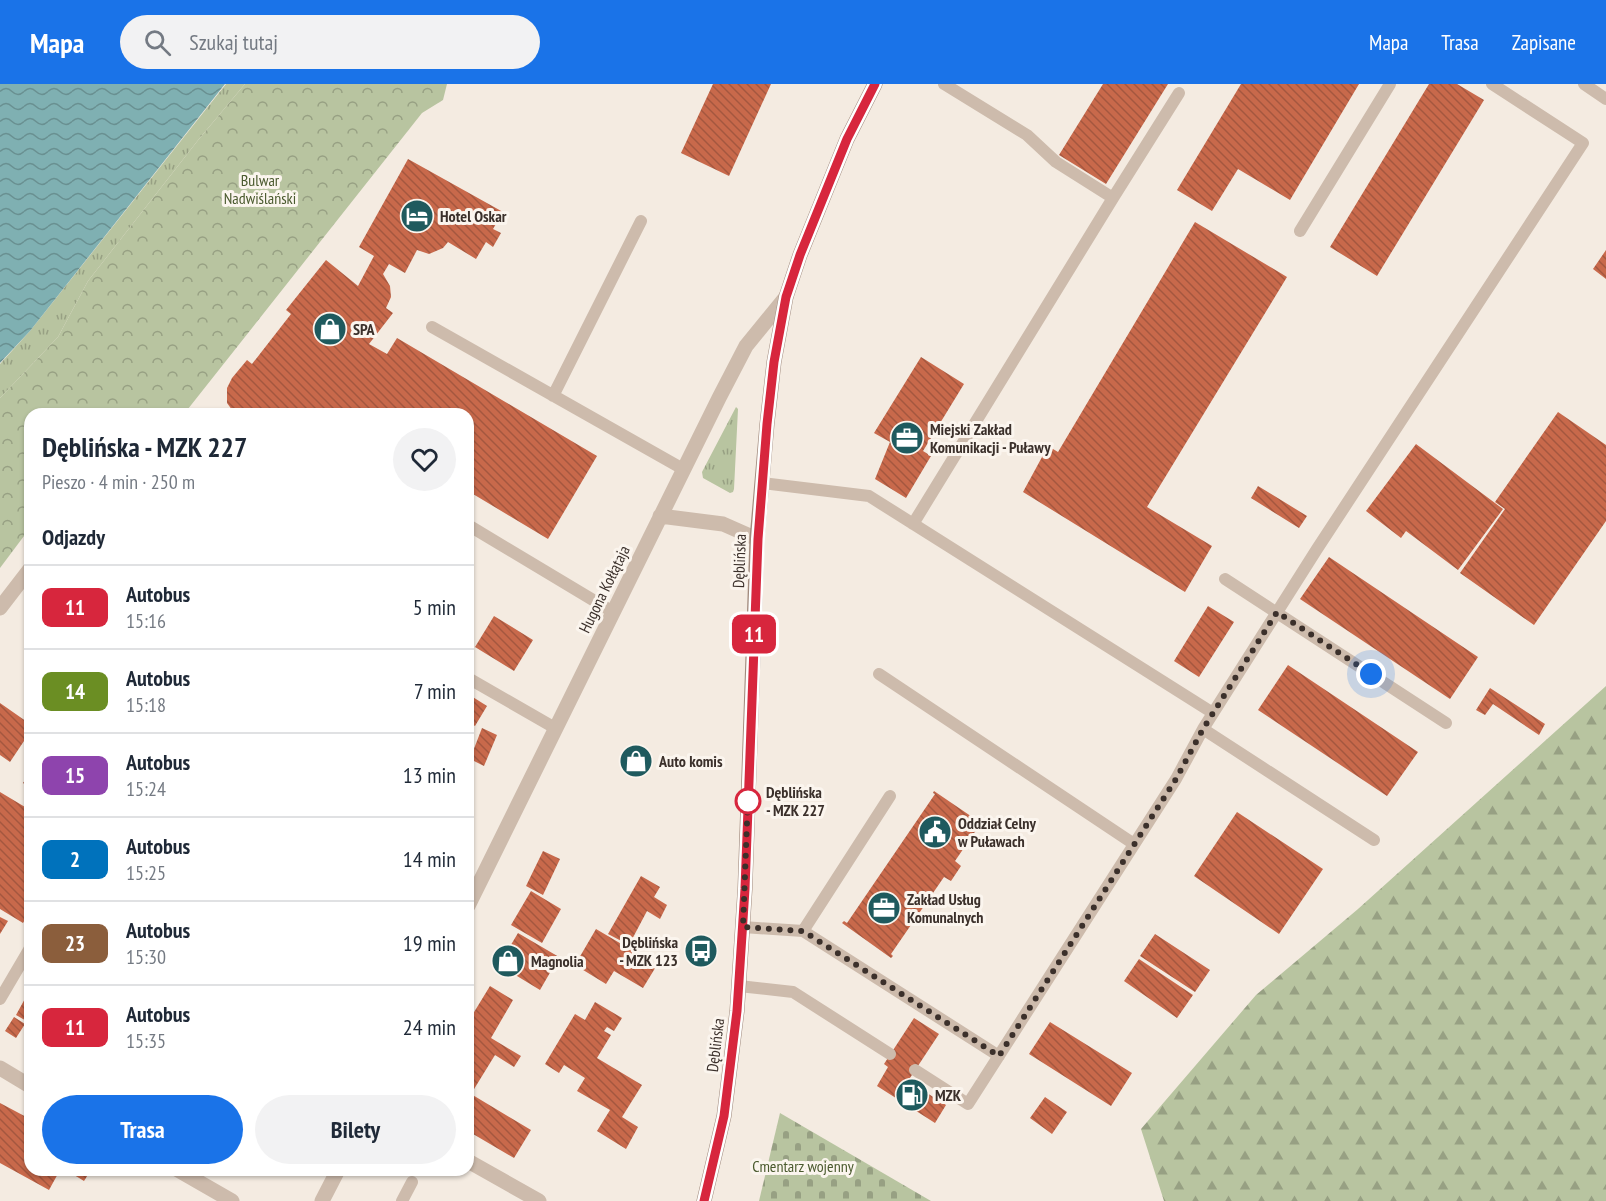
<!DOCTYPE html>
<html lang="pl">
<meta charset="utf-8">
<style>
body{margin:0;font-family:"PT Sans Narrow",sans-serif;background:#f2f2f3;color:#1f2937;height:100vh;display:flex;flex-direction:column;font-size:22px;white-space:nowrap}
*{box-sizing:border-box;margin:0}
p{font-size:20px;color:#747a83}
.icon{flex:none;width:33px;height:33px;fill:none;stroke:currentColor;stroke-width:2;stroke-linecap:round;stroke-linejoin:round}
.map{position:relative;flex:1;overflow:hidden}
.drawer{position:absolute;left:24px;top:324px;width:450px;height:768px;display:flex;flex-direction:column;background:#fff;border-radius:18px;box-shadow:0 2px 4px #0004}
.drawer>*{flex:none}
.badge{padding:0 12px;border-radius:9px;font-size:21px;line-height:39px}
.you{position:absolute;width:30px;height:30px;margin:-15px;border:4px solid #fff;border-radius:50%;background:#1a73e8;box-shadow:0 0 0 9px #1a73e833}
.map>.badge{position:absolute;translate:-50% -50%;box-shadow:0 0 0 3px #fff}
h2{padding:0 18px;font-size:22px;line-height:54px}
.round{display:grid;place-items:center;flex:none;width:63px;height:63px;border-radius:32px;background:#f2f2f3}
.overview{display:flex;align-items:center;justify-content:space-between;height:102px;padding:0 18px}
h1{font-size:28px;font-weight:700;line-height:45px}
.primary-button{display:flex;gap:12px;margin-top:auto;padding:12px 18px}
.primary-button a{flex:1;height:69px;border-radius:36px;background:#1a73e8;color:#fff;font-size:24px;font-weight:700;line-height:69px;text-align:center}
.primary-button a+a{background:#f2f2f3;color:#1f2937}
ul{padding:0;list-style:none}
li{display:flex;align-items:center;gap:18px;height:84px;padding:0 18px;border-top:2px solid #e0e1e3}
li div{flex:1}
li b{display:block;font-size:22px}
li em{font-style:normal}
li .badge{min-width:66px;font-weight:700;text-align:center}
header{display:flex;align-items:center;gap:36px;box-sizing:border-box;height:84px;padding:0 30px;background:#1a73e8;color:#fff}
header strong{font-size:28px}
nav{display:flex;gap:33px;margin-inline-start:auto;font-size:21px}
.search{width:420px;height:54px;background:#f2f2f3;display:flex;align-items:center;gap:15px;box-sizing:border-box;padding:0 21px;border-radius:33px;color:#747a83;font-size:22px}
.map>svg:first-child{display:block}
.grass{fill:url(#grass-tufts)}
.forest{fill:url(#forest-firs)}
.cemetery{fill:url(#cemetery-stones)}
.park{fill:url(#park-crowns)}
.water{fill:url(#water-waves)}
.building{fill:url(#building-back-hatch)}
.lines{fill:none;stroke-linecap:round;stroke-linejoin:round}
.service{stroke:#cdbbac;stroke-width:12}
.minor{stroke:#cdbbac;stroke-width:15}
.secondary{stroke:#a18a7d;stroke-width:15}
.line-casing{stroke:#fff;stroke-width:14}
.line{stroke:#d7263d;stroke-width:9}
.walk{stroke:#3b302b;stroke-width:6;stroke-dasharray:0 10.8}
.stop-dot{fill:#fff;stroke:#d7263d;stroke-width:3}
.labels{text-anchor:middle;stroke-width:6;stroke-linejoin:round;paint-order:stroke}
.park-label{font-size:16px;fill:#4a5a2e;stroke:#fbf5ee}
.poi-label{font-size:16px;font-weight:bold;fill:#3b302b;stroke:#fbf5ee;text-anchor:start}
.street-label{font-size:16px;fill:#3b302b;stroke:#fbf5ee}
.stop-label{font-size:16px;font-weight:bold;fill:#3b302b;stroke:#fbf5ee;text-anchor:start}
</style>
<header>
<strong>Mapa</strong>
<div class="search"><svg class="icon" aria-label="search" viewBox="0 0 24 24"><circle cx="10" cy="10" r="6"/><path d="M15 15l6 6"/></svg>Szukaj tutaj</div>
<nav><a>Mapa</a><a>Trasa</a><a>Zapisane</a></nav>
</header>
<div class="map">
<svg width="1606" height="1117" viewBox="0 0 1606 1117">
<defs>
<pattern id="grass-tufts" width="24" height="20" patternUnits="userSpaceOnUse" patternTransform="scale(1.5)"><rect width="24" height="20" fill="#b8c4a0"/><path d="M3 7l-1-3M5 7V3M7 7l1-3M15 17l-1-3M17 17v-4M19 17l1-3" fill="none" stroke="#97a083"/></pattern>
<pattern id="forest-firs" width="22" height="20" patternUnits="userSpaceOnUse" patternTransform="scale(1.5)"><rect width="22" height="20" fill="#b8c4a0"/><path d="M5 1l3.5 6h-7zM16 11l3.5 6h-7z" fill="#97a083"/></pattern>
<pattern id="cemetery-stones" width="16" height="16" patternUnits="userSpaceOnUse" patternTransform="scale(1.5)"><rect width="16" height="16" fill="#b8c4a0"/><path d="M2 7V4a2 2 0 0 1 4 0v3zM10 15v-3a2 2 0 0 1 4 0v3z" fill="#97a083"/></pattern>
<pattern id="park-crowns" width="20" height="18" patternUnits="userSpaceOnUse" patternTransform="scale(1.5)"><rect width="20" height="18" fill="#b8c4a0"/><path d="M2 6a3 3 0 1 1 6 0M12 15a3 3 0 1 1 6 0" fill="none" stroke="#97a083"/></pattern>
<pattern id="water-waves" width="16" height="10" patternUnits="userSpaceOnUse" patternTransform="scale(1.5)"><rect width="16" height="10" fill="#7fb0b2"/><path d="M0 5q4-4 8 0t8 0" fill="none" stroke="#699091"/></pattern>
<pattern id="building-back-hatch" width="6" height="6" patternUnits="userSpaceOnUse" patternTransform="scale(1.5)"><rect width="6" height="6" fill="#c8694b"/><path d="M-1 5l2 2M0 0l6 6M5-1l2 2" fill="none" stroke="#a4573f"/></pattern>
</defs>
<rect width="100%" height="100%" fill="#f4ebe1"/>
<path class="grass" d="M226,0H245L199,55L88,197L58,253L0,314V280L30,247Z
M736,323L738,325L734,405L733,408L730,409L703,394L702,388Z"/>
<path class="forest" d="M1606,602V1117H1164L1141,1045L1256,911L1358,825Z"/>
<path class="cemetery" d="M780,1029L931,1117H759Z"/>
<path class="park" d="M245,0H447L443,16L422,29L184,330H30V444L0,484V314L58,253L88,197L199,55Z"/>
<path class="water" d="M0,0H225L30,247L0,279Z"/>
<path class="building" d="M713,0H771L729,92L681,69Z
M1103,0H1168L1106,100L1059,71Z
M1241,0H1359L1290,116L1238,85L1212,127L1177,106Z
M1429,0H1457L1484,16L1377,192L1330,163Z
M408,75L503,128L493,145L501,149L493,163L486,158L476,175L448,158L443,164L429,170L417,166L405,189L389,180L383,190L390,202L391,213L386,224L393,229L369,260L387,270L397,254L597,372L548,455L468,407V330H235L227,319V304L232,294L247,276L252,280L291,230L286,226L326,176L358,202L374,172L359,163Z
M1195,138L1287,193L1147,423L1212,462L1185,508L1023,408L1048,362L1058,368Z
M1606,166V195L1593,185Z
M921,273L964,300L923,367L931,372L906,414L875,395L890,358L874,349Z
M1558,328L1606,361V437L1534,541L1460,489L1505,425L1495,418Z
M1416,360L1503,425L1458,486L1406,447L1401,454L1366,427Z
M1258,402L1307,432L1299,444L1251,414Z
M1329,473L1478,573L1450,615L1300,515Z
M1208,522L1234,538L1199,593L1174,577Z
M494,532L533,556L514,587L475,563Z
M1288,581L1418,668L1387,712L1258,626Z
M1490,604L1545,640L1539,651L1493,620L1485,631L1476,626Z
M468,610L487,622L475,642L468,638Z
M0,619L30,640V648L10,678L0,671Z
M482,644L497,651L484,682L470,675Z
M30,689V704L23,699Z
M468,704L474,707L468,719Z
M934,707L981,739L955,777L961,782L951,797L944,793L891,870L893,872L891,874L842,839L844,837L847,839L935,710L933,709Z
M0,708L30,726V827L23,839L0,825Z
M1237,728L1323,785L1279,850L1194,792Z
M543,767L560,775L543,811L526,802Z
M641,792L660,803L654,813L667,821L660,835L647,827L629,861L608,850Z
M531,807L561,825L542,859L511,841Z
M0,833L8,837L0,850Z
M596,845L657,881L643,904L614,887L606,900L575,881Z
M518,849L559,873L540,906L499,881Z
M1155,850L1210,886L1195,908L1140,872Z
M1139,875L1193,911L1177,934L1124,897Z
M490,902L513,916L491,954L521,972L514,983L495,971L471,1010L531,1046L514,1074L468,1047V938Z
M27,911L30,913V939L16,931Z
M595,918L622,934L614,947L607,943L604,947L611,951L597,974L642,1001L622,1033L638,1043L626,1065L597,1047L610,1026L577,1007L585,994L564,981L559,989L545,980L575,930L585,936Z
M14,933L25,940L16,954L5,947Z
M914,934L939,950L908,997L946,1021L935,1039L877,1002L888,983L884,980Z
M1050,938L1132,989L1111,1022L1029,970Z
M1045,1013L1067,1028L1052,1050L1030,1034Z
M0,1019L30,1035V1086H60L49,1106L0,1079Z
M66,1086H91L84,1097Z"/>
<g class="lines">
<path class="service" d="M1584,0L1606,15
M1113,114L1179,9
M1300,147L1390,0
M432,243L683,385
M553,312L641,137
M762,399L869,412L1213,629
M913,440L1113,114L1056,78L1027,51L944,0
M468,441L613,528
M1225,495L1446,639
M879,590L1134,760
M468,594L555,644
M1203,645L1374,756
M743,843L803,847L999,972
M803,847L890,712
M739,902L793,908L890,970
M0,915L30,864
M915,986L968,1020L1176,695L1203,645L1317,465L1583,59L1492,0
M402,1117L412,1098"/>
<path class="minor" d="M660,432L723,440L757,455
M0,524L30,485
M468,822L719,314L746,262L786,213
M0,984L30,1002
M468,1077L539,1117
M178,1086L232,1117
M322,1117L338,1086"/>
<path class="secondary" d="M704,1117L724,1032L737,927L745,805L757,455L767,340L774,278L786,213L800,171L847,55L875,0"/>
</g>
<g class="lines">
<g class="line-casing">
<path id="line" d="M704,1117L724,1032L737,927L745,805L758,455L767,340L774,278L786,213L800,171L847,55L875,0"/>
</g>
<use href="#line" class="line"/>
<path class="walk" d="M748,717V712L743,843L803,847L999,972L1176,695L1203,645L1277,528L1371,590"/>
</g>
<defs>
<g id="hotel-disc" transform="scale(1.725)"><circle r="9.5" fill="#1f5a5e" stroke="#fbf5ee"/><path d="M-6-4.5h1.5V1H6V5H4.5V3h-9V5H-6ZM-4 0a1.8 1.8 0 1 1 3.6 0ZM.5 0V-2.5h3Q6-2.5 6 0Z" fill="#fff"/></g>
<g id="shop-disc" transform="scale(1.725)"><circle r="9.5" fill="#1f5a5e" stroke="#fbf5ee"/><path d="M-5-2.5h2.3a2.7 3.5 0 0 1 5.4 0H5L5.5 6h-11ZM-1.5-2.5h3a1.5 2.3 0 0 0-3 0Z" fill="#fff"/></g>
<g id="office-disc" transform="scale(1.725)"><circle r="9.5" fill="#1f5a5e" stroke="#fbf5ee"/><path d="M-6-3h4V-5.5h4V-3h4V5H-6ZM-1-4.5V-3h2v-1.5ZM-6 0V1H6V0Z" fill="#fff"/></g>
<g id="civic-disc" transform="scale(1.725)"><circle r="9.5" fill="#1f5a5e" stroke="#fbf5ee"/><path d="M-.6-6.5H3V-4.5H.6V-3L4-1V1h2V6H-6V1h2V-1L-.6-3ZM-1.2 2.5V6h2.4V2.5Z" fill="#fff"/></g>
<g id="bus-disc" transform="scale(1.725)"><circle r="9.5" fill="#1f5a5e" stroke="#fbf5ee"/><path d="M-5-6H5V4H4V6H2V4H-2V6H-4V4H-5ZM-3.5-4V0h7V-4ZM-3.5 1.2v1.5H-2V1.2ZM2 1.2v1.5H3.5V1.2Z" fill="#fff"/></g>
<g id="fuel-disc" transform="scale(1.725)"><circle r="9.5" fill="#1f5a5e" stroke="#fbf5ee"/><path d="M-5.5-6h7V0h2V4h1.3V-2.5L3-4.5l.8-.8L6-3V5H2.5V1h-1V6h-7ZM-4.2-4.7v3.2H.2V-4.7Z" fill="#fff"/></g>
</defs>
<g fill-rule="evenodd">
<use href="#hotel-disc" x="417" y="132"/>
<use href="#shop-disc" x="330" y="245"/>
<use href="#office-disc" x="907" y="354"/>
<use href="#shop-disc" x="636" y="677"/>
<use href="#civic-disc" x="935" y="748"/>
<use href="#office-disc" x="884" y="824"/>
<use href="#bus-disc" x="701" y="867"/>
<use href="#shop-disc" x="508" y="877"/>
<use href="#fuel-disc" x="912" y="1011"/>
</g>
<circle class="stop-dot" cx="748" cy="717" r="12"/>
<g class="labels">
<g class="park-label">
<text x="260" y="102">Bulwar<tspan x="260" dy="18">Nadwiślański</tspan></text>
<text x="803" y="1088">Cmentarz wojenny</text>
</g>
<g class="poi-label">
<text x="440" y="138">Hotel Oskar</text>
<text x="353" y="251">SPA</text>
<text x="930" y="351">Miejski Zakład<tspan x="930" dy="18">Komunikacji - Puławy</tspan></text>
<text x="659" y="683">Auto komis</text>
<text x="958" y="745">Oddział Celny<tspan x="958" dy="18">w Puławach</tspan></text>
<text x="907" y="821">Zakład Usług<tspan x="907" dy="18">Komunalnych</tspan></text>
<text x="678" y="864" text-anchor="end">Dęblińska<tspan x="678" dy="18">- MZK 123</tspan></text>
<text x="531" y="883">Magnolia</text>
<text x="935" y="1017">MZK</text>
</g>
<g class="street-label">
<text transform="translate(739 477) rotate(-88)" y="6">Dęblińska</text>
<text transform="translate(604 505) rotate(-64)" y="6">Hugona Kołłątaja</text>
<text transform="translate(715 961) rotate(-83)" y="6">Dęblińska</text>
</g>
<g class="stop-label">
<text x="766" y="714">Dęblińska<tspan x="766" dy="18">- MZK 227</tspan></text>
</g>
</g>
</svg>
<div class="you" style="left:1371px;top:590px"></div>
<b class="badge" style="left:754px;top:550px;background:#d7263d;color:#fff">11</b>
<section class="drawer">
<div class="overview"><div><h1>Dęblińska - MZK 227</h1><p>Pieszo · 4 min · 250 m</p></div><a class="round"><svg class="icon" aria-label="heart" viewBox="0 0 24 24"><path d="M12 20l-8-8c-3-5 5-10 8-4 3-6 11-1 8 4z"/></svg></a></div>
<h2>Odjazdy</h2>
<ul>
<li><span class="badge" style="background:#d7263d;color:#fff">11</span><div><b>Autobus</b><p>15:16</p></div><em>5 min</em></li>
<li><span class="badge" style="background:#6b8e23;color:#fff">14</span><div><b>Autobus</b><p>15:18</p></div><em>7 min</em></li>
<li><span class="badge" style="background:#8e44ad;color:#fff">15</span><div><b>Autobus</b><p>15:24</p></div><em>13 min</em></li>
<li><span class="badge" style="background:#0072bc;color:#fff">2</span><div><b>Autobus</b><p>15:25</p></div><em>14 min</em></li>
<li><span class="badge" style="background:#8b5e3c;color:#fff">23</span><div><b>Autobus</b><p>15:30</p></div><em>19 min</em></li>
<li><span class="badge" style="background:#d7263d;color:#fff">11</span><div><b>Autobus</b><p>15:35</p></div><em>24 min</em></li>
</ul>
<div class="primary-button"><a>Trasa</a><a>Bilety</a></div>
</section>
</div>
